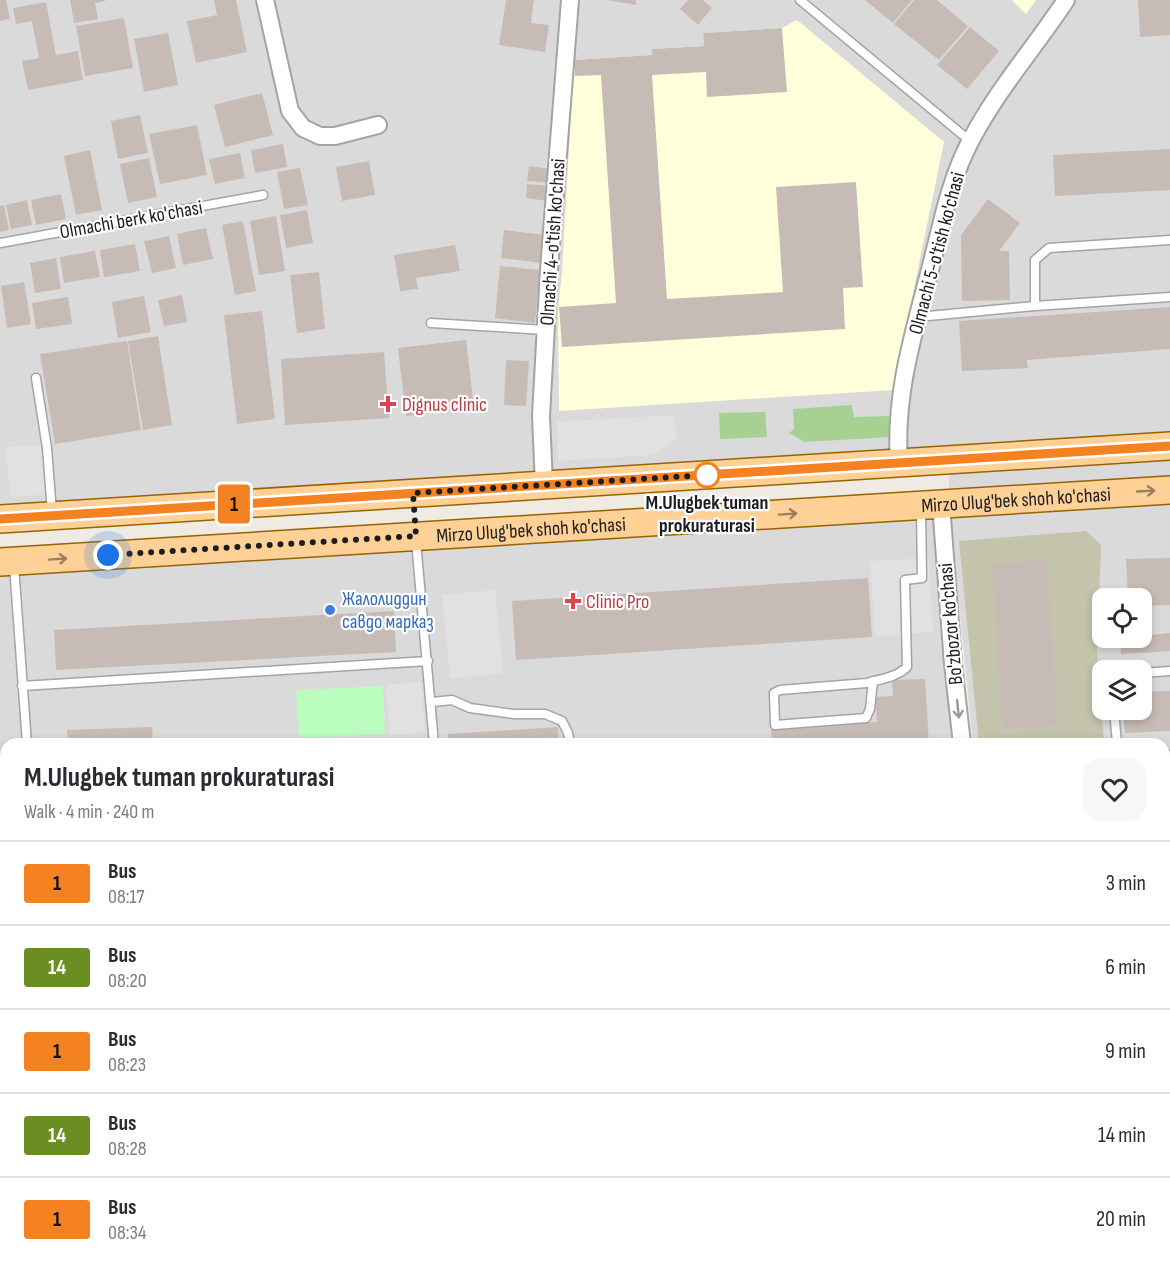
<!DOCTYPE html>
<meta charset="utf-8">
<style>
body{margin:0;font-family:"Sofia Sans Condensed",sans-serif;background:#f7f7f7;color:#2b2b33;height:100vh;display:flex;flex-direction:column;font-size:22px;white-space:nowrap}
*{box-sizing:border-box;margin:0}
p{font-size:20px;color:#7c7c81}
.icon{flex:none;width:33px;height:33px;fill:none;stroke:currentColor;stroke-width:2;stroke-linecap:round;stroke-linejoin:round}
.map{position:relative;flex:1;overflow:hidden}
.details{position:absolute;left:0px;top:738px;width:1170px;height:534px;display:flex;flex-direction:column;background:#fff;border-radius:18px 18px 0 0;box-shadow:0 3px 9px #0003}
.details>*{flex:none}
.badge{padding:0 12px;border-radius:4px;font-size:21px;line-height:39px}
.tools{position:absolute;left:1092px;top:588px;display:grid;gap:12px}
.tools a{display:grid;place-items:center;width:60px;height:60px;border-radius:12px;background:#fff;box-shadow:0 3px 9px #0003;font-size:30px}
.you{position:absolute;width:30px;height:30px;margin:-15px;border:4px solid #fff;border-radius:50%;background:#1a73e8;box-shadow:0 0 0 9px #1a73e833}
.map>.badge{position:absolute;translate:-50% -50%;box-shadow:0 0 0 3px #fff}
.round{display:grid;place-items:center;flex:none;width:63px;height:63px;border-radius:18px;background:#f7f7f7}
.summary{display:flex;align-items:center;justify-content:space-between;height:102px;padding:0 24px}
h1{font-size:28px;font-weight:700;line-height:45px}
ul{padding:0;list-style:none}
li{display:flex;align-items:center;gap:18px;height:84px;padding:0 24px;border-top:2px solid #e1e1e2}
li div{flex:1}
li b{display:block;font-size:22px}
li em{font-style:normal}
li .badge{min-width:66px;font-weight:700;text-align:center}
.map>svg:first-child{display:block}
.residential{fill:#dbdada;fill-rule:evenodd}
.education{fill:#ffffdb}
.construction{fill:#c4c4ad}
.forest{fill:#a6d193}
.park{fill:#bafdbf}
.parking{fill:#e1e1e1}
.building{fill:#c7bcb5}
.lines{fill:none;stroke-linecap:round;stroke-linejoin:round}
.lane-casing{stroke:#a4a4a4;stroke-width:11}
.street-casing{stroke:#a4a4a4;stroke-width:20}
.primary-casing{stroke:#966300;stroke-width:30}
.lane{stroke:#fff;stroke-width:8}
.street{stroke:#fff;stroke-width:16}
.primary{stroke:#ffd197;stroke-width:27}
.oneway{stroke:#998060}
.oneway2{stroke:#999}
.line-casing{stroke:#fff;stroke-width:14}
.line{stroke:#f58220;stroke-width:9}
.walk{stroke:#1d1d1d;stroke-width:6;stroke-dasharray:0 10.8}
.health-dot{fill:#e0444e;stroke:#fff;stroke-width:2}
.stop-dot{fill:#fff;stroke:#f58220;stroke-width:3}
.shop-dot{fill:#3f7fe0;stroke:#fff;stroke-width:2}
.labels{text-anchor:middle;stroke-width:4.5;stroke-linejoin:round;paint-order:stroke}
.street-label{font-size:20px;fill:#1d1d1d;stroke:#fff}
.health-label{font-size:20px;fill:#be3a42;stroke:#fff;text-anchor:start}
.stop-label{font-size:20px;font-weight:bold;fill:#1d1d1d;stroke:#fff}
.shop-label{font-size:20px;fill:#366cbe;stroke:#fff;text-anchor:start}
</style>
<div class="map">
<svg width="1170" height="1272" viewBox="0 0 1170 1272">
<rect width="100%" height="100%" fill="#efeae2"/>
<path class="residential" d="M0,0H1170V1272H1122L1120,1266H1164V744H973L951,524L947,447L546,471L413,493L0,509ZM1102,598H1142V638H1102ZM1102,670H1142V710H1102Z
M941,504L961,744H6V1266H1108L1110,1272H0V562Z"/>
<path class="education" d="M1012,0H1036L1026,14Z
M797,20L944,142L893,390L559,411L558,309L562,272L574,60L652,55V49L704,46L703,33L782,28Z
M293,1266H402L382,1272H297Z
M440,1266H827L831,1272H432Z"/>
<path class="construction" d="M1086,531L1101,545L1097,653L1104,744H979L959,541Z"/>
<path class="forest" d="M852,405L854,417L889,416L891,437L805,442L789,433L794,429L793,409Z
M765,412L767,437L720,439L719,413Z"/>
<path class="park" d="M383,686L385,734L299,738L296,690Z"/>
<path class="parking" d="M674,415L677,439L654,455L558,461L557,422Z
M41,445L47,495L11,496L5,447Z
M929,558L933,632L875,636L870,561Z
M495,590L503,673L450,678L442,595Z
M421,682L425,732L390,735L386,685Z
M0,758H6V880H0Z"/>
<path class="building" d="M0,0H6L10,19L0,21Z
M70,0H105V1L95,3L98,19L74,23Z
M214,0H236L247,52L196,63L187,21L217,15Z
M506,0H534L531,23L549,25L545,52L499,45Z
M606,0H636V5Z
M688,0H703L712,8L698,25L680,9Z
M865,0H912L893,23Z
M914,0H937L968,26L939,60L894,24Z
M1138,0H1170V35L1140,37Z
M46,2L56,55L78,51L83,80L28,90L22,61L39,58L32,21L16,24L13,8Z
M124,18L133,68L85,76L76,26Z
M970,27L999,51L967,89L937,65Z
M782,28L787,92L707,97L706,72L652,75L667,299L783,292L776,187L856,182L863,287L843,288L845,329L562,347L559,307L616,303L601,75L575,76L574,60L652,55V49L704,46L703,33Z
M168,33L178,85L144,92L134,39Z
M262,93L273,135L225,147L214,105Z
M140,115L148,153L118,159L111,121Z
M197,125L207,175L160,184L149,134Z
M283,144L287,167L255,173L251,150Z
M1170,149V190L1055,196L1053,155Z
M90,150L102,210L76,215L64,156Z
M240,153L245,178L215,184L209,159Z
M149,158L157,197L128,203L120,164Z
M369,161L375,195L342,201L336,167Z
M529,166L551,169L550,183L527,181Z
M300,168L308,205L284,209L277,172Z
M527,184L550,186L548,201L526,198Z
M61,194L66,219L36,225L31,200Z
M988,199L1020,223L999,251H1009L1010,300L962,301L961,235Z
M27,200L32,225L11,229L6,205Z
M4,205L9,230L0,232V206Z
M307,210L313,243L286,248L280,215Z
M276,216L285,271L259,275L250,221Z
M243,221L256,291L235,295L222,225Z
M206,228L213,259L183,265L177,234Z
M504,230L545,235L542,263L501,258Z
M169,236L176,268L152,273L144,241Z
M135,244L140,271L104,277L100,250Z
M455,245L460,271L416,278L418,289L400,291L394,255Z
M95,251L100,277L64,283L60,257Z
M56,258L61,289L35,293L30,263Z
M500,266L540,270L535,323L495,318Z
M319,272L325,329L297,333L290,275Z
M24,282L31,324L7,328L1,286Z
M182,295L187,322L164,326L158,300Z
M144,296L151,332L118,338L112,302Z
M68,297L72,324L36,329L32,303Z
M1170,307V349L1027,360L1028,368L962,371L959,321Z
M262,311L275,419L237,424L224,315Z
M158,336L172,425L143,430L128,341Z
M466,340L474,408L406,416L398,348Z
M127,341L141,430L55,444L40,354Z
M384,352L389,418L285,425L281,359Z
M506,360L529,361L526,406L504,405Z
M1170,558V605L1142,606V598H1128L1126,559Z
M1047,560L1058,726L1002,729L992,563Z
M868,578L872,637L516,660L512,601Z
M394,611L396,652L56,670L54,630Z
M1170,633V651L1121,654L1120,638Z
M925,679L929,744H772L771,728L877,722L875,697L893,696L892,680Z
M1170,691V731L1125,733L1123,710H1142V692Z
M152,727L153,744H68L67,730Z
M558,727L559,744H448V734Z
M1170,795V819L1164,820V796Z
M1164,844H1170V881H1165Z
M0,1038L6,1047V1109L0,1100Z
M1164,1044L1170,1061V1064L1164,1066Z
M1170,1067V1103L1164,1105V1069Z
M1170,1146V1175L1164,1177V1148Z
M0,1206L6,1215V1266H40L44,1272L0,1270Z
M1164,1246H1166L1170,1257V1272H1142L1140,1266H1164Z
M113,1266H155L159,1272H117Z
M224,1266H240L231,1272Z
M466,1266H495L498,1272H469Z
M551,1266H589L592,1272H555Z
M629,1266H687L676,1272H618Z
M755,1266H788L792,1272H758Z
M1044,1266H1077L1080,1272H1046Z"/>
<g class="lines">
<g class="lane-casing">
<path id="lane" d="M800,0L970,141
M0,243L263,195
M1035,306L1170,297
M918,317L1035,306V260L1049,248L1170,240
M431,323L545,330
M36,378L47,448L52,512
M416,541L434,744
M14,565L27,744
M1142,673L1170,671
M873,681L870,709L866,718L775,725L774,693L780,690L867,683C881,679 897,677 907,667L905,580L922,578L921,509
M22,686L428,661
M432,702L452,700L470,708L514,714H545L562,721L568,733L570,744
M1114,710L1117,744
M0,1008L6,1005
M0,1136L6,1145
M85,1266L89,1272
M203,1266L207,1272
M433,1266L437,1272
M1012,1266L1014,1272
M413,1272L423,1266
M847,1272L854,1266
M959,1272L974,1266"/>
</g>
<g class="street-casing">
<path id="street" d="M265,0L290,111L303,128L320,136H335L378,125
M899,463C894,394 914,332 931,266C942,223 950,179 971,140C997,90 1035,47 1066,0
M544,485L541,416L549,270L570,0
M941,504L953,664L962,744
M1164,759H1170
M1164,1210L1170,1208
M1108,1266L1110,1272"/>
</g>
<g class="primary-casing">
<g id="primary">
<path d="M0,519L1170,446"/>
<path id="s1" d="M0,562L1170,490"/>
</g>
</g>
<use href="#lane" class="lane"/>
<use href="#street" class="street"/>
<use href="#primary" class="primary"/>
</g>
<defs><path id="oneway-shaft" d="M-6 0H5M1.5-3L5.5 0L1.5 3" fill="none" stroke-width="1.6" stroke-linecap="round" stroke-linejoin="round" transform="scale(1.5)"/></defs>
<g class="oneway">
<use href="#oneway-shaft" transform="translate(1146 491) rotate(-3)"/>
<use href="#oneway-shaft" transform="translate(788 514) rotate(-4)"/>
<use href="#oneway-shaft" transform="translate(58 559) rotate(-4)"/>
</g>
<use class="oneway2" href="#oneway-shaft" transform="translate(958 709) rotate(84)"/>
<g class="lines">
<g class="line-casing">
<path id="line" d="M0,519L1170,446"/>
</g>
<use href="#line" class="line"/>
<path class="walk" d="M108,555L416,536L413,493L707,475"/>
</g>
<g class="health-dot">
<path d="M385 395h6v6h6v6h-6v6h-6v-6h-6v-6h6z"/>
<path d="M570 592h6v6h6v6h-6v6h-6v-6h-6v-6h6z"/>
</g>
<circle class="stop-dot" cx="707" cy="475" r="12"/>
<circle class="shop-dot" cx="330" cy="610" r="6"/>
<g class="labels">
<g class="street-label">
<text transform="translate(131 219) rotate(-10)" y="7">Olmachi berk ko'chasi</text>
<text transform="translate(552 242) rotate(-86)" y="7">Olmachi 4-o'tish ko'chasi</text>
<text transform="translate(936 253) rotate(-75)" y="7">Olmachi 5-o'tish ko'chasi</text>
<text dy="7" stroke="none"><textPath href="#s1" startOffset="1018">Mirzo Ulug'bek shoh ko'chasi</textPath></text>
<text dy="7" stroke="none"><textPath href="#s1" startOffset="532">Mirzo Ulug'bek shoh ko'chasi</textPath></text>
<text transform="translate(950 624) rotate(-95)" y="7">Bo'zbozor ko'chasi</text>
</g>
<g class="health-label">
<text x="402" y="411">Dignus clinic</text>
<text x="586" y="608">Clinic Pro</text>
</g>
<g class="stop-label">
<text x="707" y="509">M.Ulugbek tuman<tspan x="707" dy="23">prokuraturasi</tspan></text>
</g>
<g class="shop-label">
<text x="342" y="605">Жалолиддин<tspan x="342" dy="23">савдо марказ</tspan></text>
</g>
</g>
</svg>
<div class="tools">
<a><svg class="icon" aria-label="locate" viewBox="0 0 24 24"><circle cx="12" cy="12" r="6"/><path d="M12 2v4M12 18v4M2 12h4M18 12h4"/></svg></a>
<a><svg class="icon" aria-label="layers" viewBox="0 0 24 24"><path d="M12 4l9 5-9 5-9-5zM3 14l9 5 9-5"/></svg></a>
</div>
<div class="you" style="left:108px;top:555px"></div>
<b class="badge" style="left:234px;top:504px;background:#f58220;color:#111">1</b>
<section class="details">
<div class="summary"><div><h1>M.Ulugbek tuman prokuraturasi</h1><p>Walk · 4 min · 240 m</p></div><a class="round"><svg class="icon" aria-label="heart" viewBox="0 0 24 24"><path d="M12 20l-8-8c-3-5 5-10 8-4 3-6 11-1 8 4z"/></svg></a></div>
<ul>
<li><span class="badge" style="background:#f58220;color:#111">1</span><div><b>Bus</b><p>08:17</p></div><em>3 min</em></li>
<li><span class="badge" style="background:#6b8e23;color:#fff">14</span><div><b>Bus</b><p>08:20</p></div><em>6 min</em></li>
<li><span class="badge" style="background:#f58220;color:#111">1</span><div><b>Bus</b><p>08:23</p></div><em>9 min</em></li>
<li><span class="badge" style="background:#6b8e23;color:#fff">14</span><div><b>Bus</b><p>08:28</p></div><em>14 min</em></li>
<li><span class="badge" style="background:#f58220;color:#111">1</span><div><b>Bus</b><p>08:34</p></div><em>20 min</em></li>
</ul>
</section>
</div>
